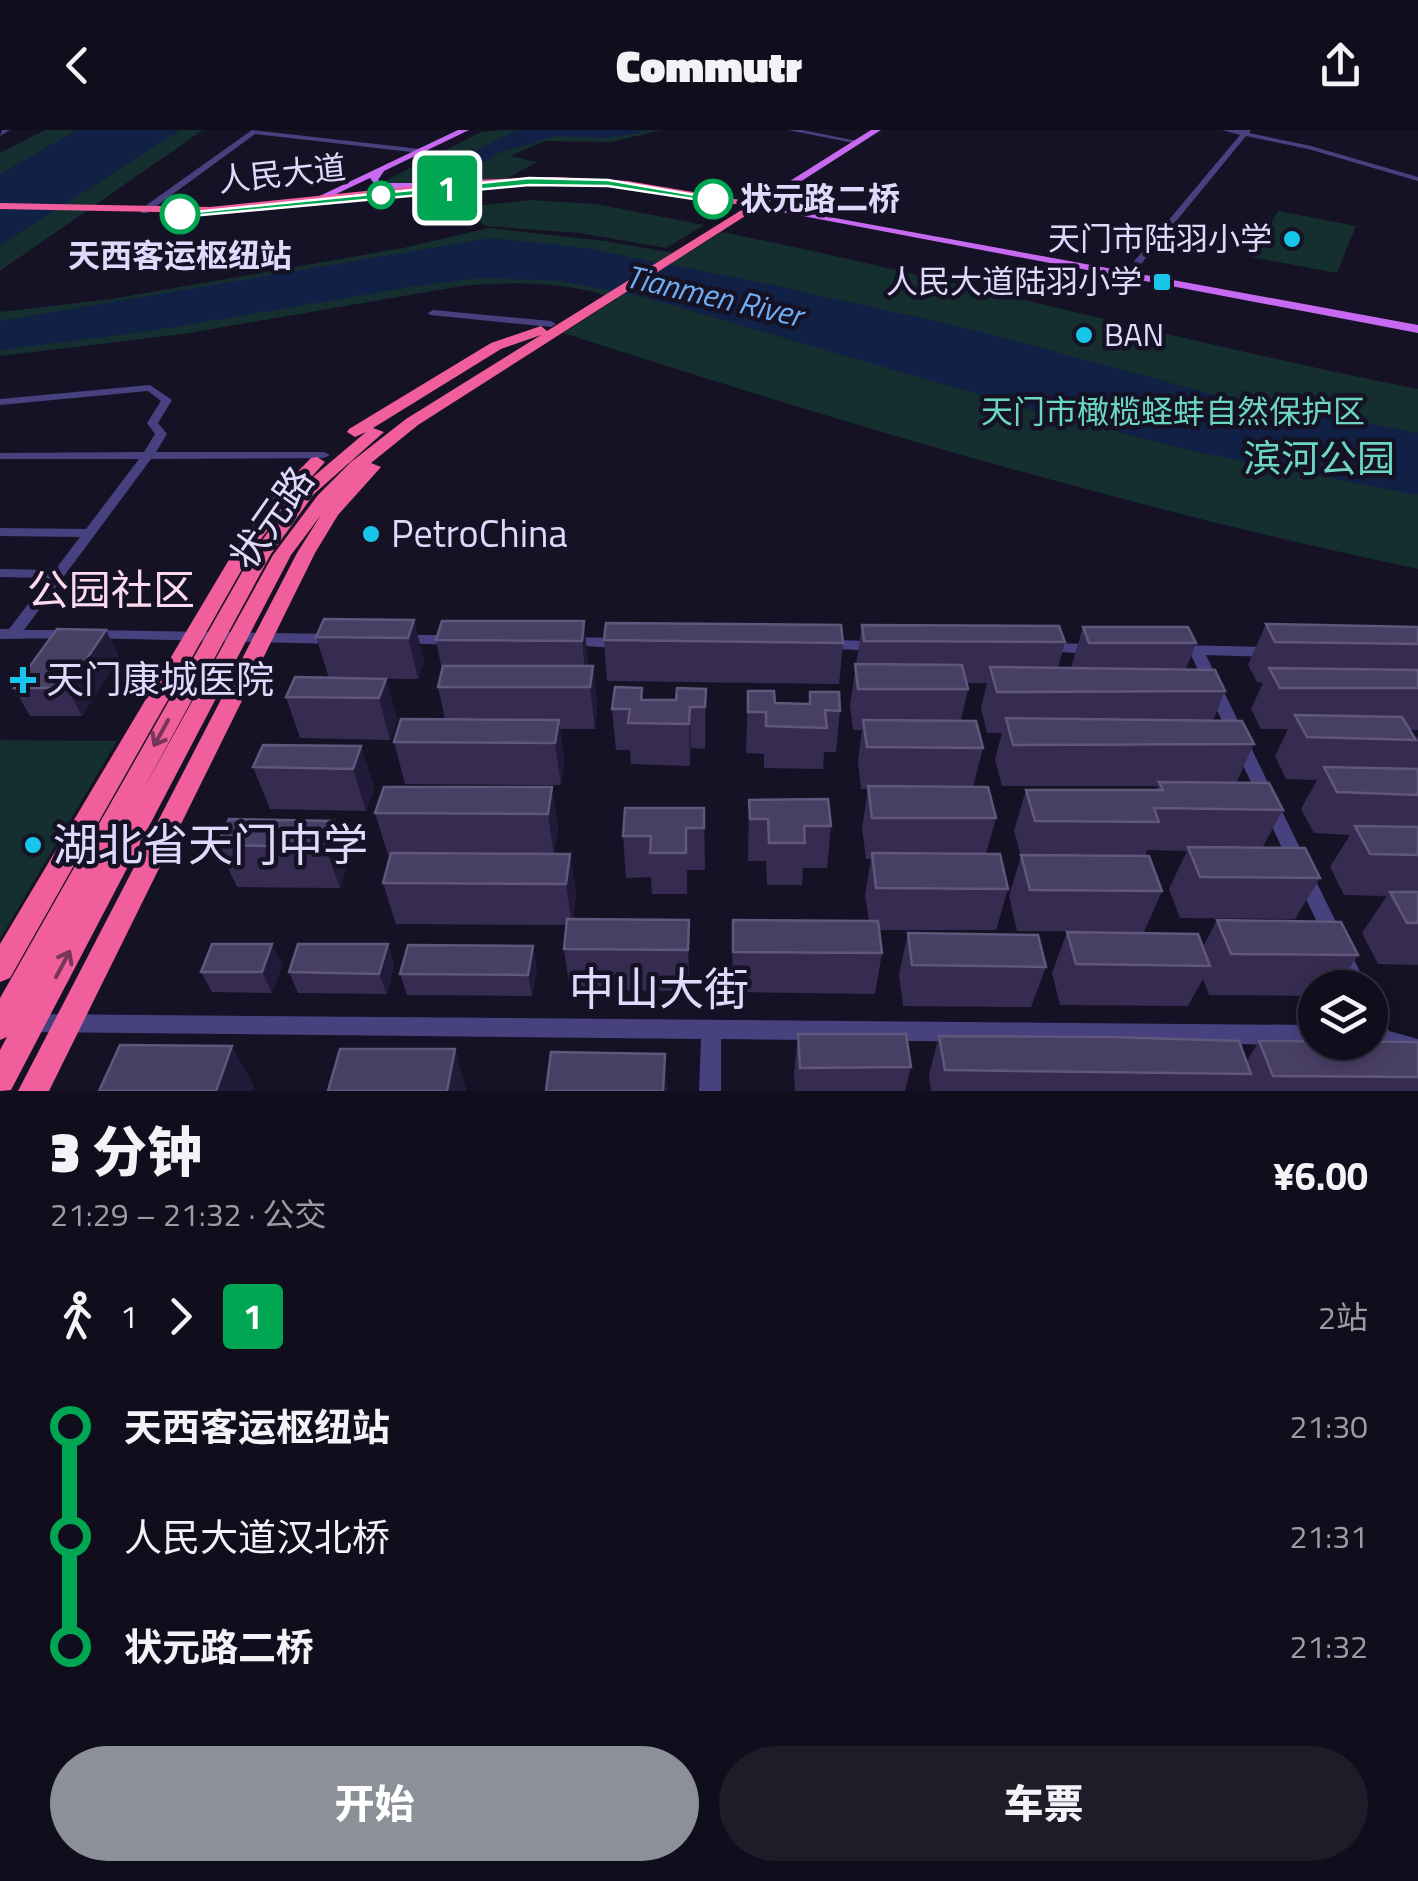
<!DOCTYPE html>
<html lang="zh">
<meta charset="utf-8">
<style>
body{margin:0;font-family:"Titillium Web","Noto Sans SC",sans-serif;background:#1e1c29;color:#f1f3f6;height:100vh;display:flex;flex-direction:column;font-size:38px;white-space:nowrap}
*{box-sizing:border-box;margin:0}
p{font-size:32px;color:#9c9ca3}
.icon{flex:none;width:55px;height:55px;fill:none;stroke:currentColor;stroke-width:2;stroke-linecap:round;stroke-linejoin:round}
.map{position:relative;height:961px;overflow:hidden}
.side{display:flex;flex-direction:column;background:#100e1c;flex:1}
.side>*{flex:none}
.badge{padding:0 20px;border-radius:8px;font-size:35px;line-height:65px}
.tools{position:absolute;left:1298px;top:840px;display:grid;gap:20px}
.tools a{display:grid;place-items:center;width:90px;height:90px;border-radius:50%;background:#100e1c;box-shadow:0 5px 15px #0003,0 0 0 2px #302e3b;font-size:50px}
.map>.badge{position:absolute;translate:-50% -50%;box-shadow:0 0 0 5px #fff}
.legs{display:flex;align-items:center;gap:15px;height:110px;padding:0 50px;font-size:32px}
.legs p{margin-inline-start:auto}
.overview{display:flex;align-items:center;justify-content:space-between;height:170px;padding:0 50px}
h1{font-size:55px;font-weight:800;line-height:75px}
.button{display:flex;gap:20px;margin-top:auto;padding:20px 50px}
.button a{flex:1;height:115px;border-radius:60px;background:#8c9099;color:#fff;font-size:40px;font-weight:800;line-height:115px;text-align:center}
.button a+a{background:#1e1c29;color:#f1f3f6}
ul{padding:0 50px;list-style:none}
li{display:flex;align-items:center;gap:35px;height:110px;font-size:38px}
li i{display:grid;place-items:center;width:15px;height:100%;margin:0 12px;background:currentColor}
li i::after{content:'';width:25px;height:25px;margin:-12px;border:8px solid;border-radius:50%;background:#100e1c}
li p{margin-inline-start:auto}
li:first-child i{background:linear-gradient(#0000 50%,currentColor 0)}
li:last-child i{background:linear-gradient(currentColor 50%,#0000 0)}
header{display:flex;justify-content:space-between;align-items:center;height:130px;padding:0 50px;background:#100e1c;font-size:45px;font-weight:800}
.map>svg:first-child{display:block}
.green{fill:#152e2f}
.water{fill:#112145}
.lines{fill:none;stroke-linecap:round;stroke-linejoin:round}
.minor{fill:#484180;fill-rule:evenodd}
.major{fill:#c86af1;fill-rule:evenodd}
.highway{fill:#f05f9b;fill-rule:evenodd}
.wall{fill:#362c52}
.shaded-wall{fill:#211a38}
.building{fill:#483f64;stroke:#60577c;stroke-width:2.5}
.oneway{stroke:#78355a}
.line-1{fill:#00a651;stroke:#fff;stroke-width:2.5}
.stop-1-dot{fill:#fff;stroke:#00a651;stroke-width:5}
.poi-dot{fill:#17c6ea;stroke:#161225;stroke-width:4}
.labels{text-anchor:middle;stroke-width:9;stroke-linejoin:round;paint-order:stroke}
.far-street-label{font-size:32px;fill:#e0d9fc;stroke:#161225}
.far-stop-label{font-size:32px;font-weight:bold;fill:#e0d9fc;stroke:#161225;text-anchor:start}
.far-poi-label{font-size:32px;fill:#e0d9fc;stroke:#161225;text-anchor:end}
.far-water-label{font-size:32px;font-style:italic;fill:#71adf2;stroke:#161225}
.far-park-label{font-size:32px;fill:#6bd6c2;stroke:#161225}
.park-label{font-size:38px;fill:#6bd6c2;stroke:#161225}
.street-label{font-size:38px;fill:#e0d9fc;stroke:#161225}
.poi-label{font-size:38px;fill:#e0d9fc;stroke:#161225;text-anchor:start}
.quarter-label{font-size:42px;fill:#fcdbee;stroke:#161225}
.near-poi-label{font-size:45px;fill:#e0d9fc;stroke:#161225;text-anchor:start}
.near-street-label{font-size:45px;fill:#e0d9fc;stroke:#161225}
</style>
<header><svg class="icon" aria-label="back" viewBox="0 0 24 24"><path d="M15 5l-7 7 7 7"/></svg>Commutr<svg class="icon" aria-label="share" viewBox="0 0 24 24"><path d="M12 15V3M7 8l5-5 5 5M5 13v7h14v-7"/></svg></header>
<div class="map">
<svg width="1418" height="961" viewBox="0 0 1418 961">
<rect width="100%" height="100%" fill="#161225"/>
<path class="green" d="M45,0H203L0,141V23Z
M502,0H662L611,12L545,11L510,26L537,32L508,48L391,56L381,53L481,2Z
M530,70L596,74L704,95L666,118L580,103L485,96L466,77Z
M1278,81L1356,96L1337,143L1251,127Z
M489,98L605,111L685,125L722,102C955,149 1185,213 1418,259V439C1128,378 846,294 563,203L617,169C571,152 510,151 462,156L183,204L0,226V182L111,169L403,118Z
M0,610L117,611L0,809Z"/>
<path class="water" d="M77,0H181L0,115V44Z
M520,0H653L608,8L556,6L499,23L465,44H433C463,30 489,11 520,0Z
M492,108L584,118L763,153L971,199L1208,263L1418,303V365L1202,323L1021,277L644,167L560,151L483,148L422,155L156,200L0,220V191Z"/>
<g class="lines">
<path class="minor" d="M2,0H10L0,6Z
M252,0L420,19L423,21L420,23L255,4L147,83H141V79Z
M788,0H802L857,11L854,13Z
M1222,0H1251L1249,3L1311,16L1418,47V51L1308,19L1246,6L1132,145H1126V141L1240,5Z
M433,180L551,191L556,194L551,197L430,185L428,183Z
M150,255L172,270L158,293L167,304L156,322H324L330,325L324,328L151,329L24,500H69L76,505L74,508L0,509V499H9L48,448L0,447V439L55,440L80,407L0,406V398L86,399L139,329H0V323L144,322L155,304L147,293L161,271L148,261L0,275V269Z
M91,500L334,504L341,509L334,514L86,508L84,505Z
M401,505H454L461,510L454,515L396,513L394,510L396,507Z
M571,507L619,508L626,513L619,518L566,515L564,512Z
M826,510L874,511L881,516L874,521L821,518L819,515L821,512Z
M1046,513L1094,514L1101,519L1094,524L1041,521L1039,518Z
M1176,515L1269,517L1276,522L1269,527L1206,525L1368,858H1348L1191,525L1171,523L1169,520Z
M1370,874L1377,876L1389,901L1418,909V929L1365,912H1370Z
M31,884L1315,895V912H1320L1315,915L721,909V961H699L701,909L31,902L24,900L21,893L24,886Z"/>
<path class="major" d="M458,0H469L384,41L378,50L381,53H427L430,54V58L378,59L370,48L315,74L307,72Z
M871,0H881L764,75L1418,195V203L750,76Z"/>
<path class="highway" d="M553,47L628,51L764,74L418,295L371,333L381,337L338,385L315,423L49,961H18L297,423L321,385L291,425L11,960L0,961V920L7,907L0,910V868L253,423L298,361L254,418L10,848L0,852V814L236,418L272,368L311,328L317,327L325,332L307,352L366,302L355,307L347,302L349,299L491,213L541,196L547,201L748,76L628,57L553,53L472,56L210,83L0,79V73L210,77L472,50ZM541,205L406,289L351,332L318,365L273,425L142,662L271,424L314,364L384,302L373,298L501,219Z"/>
</g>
<path class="wall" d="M414,490L424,531L418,549L329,548L316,507Z
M584,491L588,536H593L597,577L595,599H560L564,631L561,655L405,654L394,612L445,589L438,557L442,540L436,510Z
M1266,494L1418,497V600H1410L1416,609L1418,606V835L1378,834L1362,803L1387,766L1344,765L1330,737L1350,705L1314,703L1301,679L1317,650L1286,649L1275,626L1288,599H1261L1251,579L1263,553L1257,552L1248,535Z
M862,495L1065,512L1058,538H1071L1083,497L1196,513L1186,539L1225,561L1213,591L1254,614L1236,653L1283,680L1262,718L1320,748L1295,789L1180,788L1169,759L1187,721L1147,720L1145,726L1162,761L1144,802L1017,801L1009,766L1021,726L1014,701L1026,660H1156L1158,656H1002L995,629L1002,603H987L981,578L987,553H966L968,559L961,590L983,618L973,657L996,688L986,724L1008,759L996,800H879L882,823L875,864L732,862L733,790L869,791L865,765L871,729H866L862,698L868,659H861L858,631L862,600H853L850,575Z
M106,500L119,527L82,586H30L14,558Z
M604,510L843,513L839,554L607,551Z
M386,549L397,590L390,610L300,608L286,567Z
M642,558L643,570H676L706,559L705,619L691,618L690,636L631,634L630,620H616L612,579Z
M748,561L775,573L809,574L810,562L840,581L836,622H824L823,639L764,638V624L746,623Z
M361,616L374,658L366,681L270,679L253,637Z
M552,657L558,699L554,723L570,724L576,765L573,789L689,790V861L570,860L564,819L567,795L396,794L383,753L390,725H388L375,683Z
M749,670L831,696L827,738H803L802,755H767L766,731H748Z
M704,678L705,740H687V764H652L651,747L626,748L623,706Z
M334,691L348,732L340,758L237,757L217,715Z
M1217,790L1358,825L1336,858H1315V866L1209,865L1203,849L1188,876L1060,875L1052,843L1067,802L1203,817Z
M908,803L1046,837L1031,877L903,876L899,844Z
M272,814L282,835L272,863L212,862L201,842Z
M388,814L394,835L387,864L298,863L289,842Z
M537,837L532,866L407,865L400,844Z
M798,904L911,937L905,961H795L794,944Z
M939,906L1247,931L1259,911L1418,912V961H931L929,945Z"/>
<path class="shaded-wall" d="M414,490L424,531L418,549L408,508Z
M584,491L588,532L586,552L582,511Z
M106,500L119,527L82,586L67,558Z
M593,536L597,577L595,599L590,557Z
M386,549L397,590L390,610L379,568Z
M706,559V600L705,619V577Z
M690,577L691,618L690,636L689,594Z
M559,590L564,631L561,655L555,613Z
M361,616L374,658L366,681L353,639Z
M552,657L558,699L554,726L548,684Z
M334,691L348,732L340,758L325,717Z
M570,724L576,765L572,795L566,754Z
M689,790V861L688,820Z
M272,814L282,835L272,863L262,842Z
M388,814L394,835L387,864L379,844Z
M533,816L537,837L532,866L528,845Z
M232,916L254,956L252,961H216Z
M455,919L466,958V961H447Z
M665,924L667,961H663Z"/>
<path class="building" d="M324,489L414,490L408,508L316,507Z
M442,491H584L582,511L436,510Z
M606,493L841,495L843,513L604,510Z
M1266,494L1418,497V514L1275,512Z
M862,495L1059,496L1065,512L864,511Z
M1083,497H1188L1196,513H1089Z
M57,499L106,500L67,558H14Z
M855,534L962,535L968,559H858Z
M443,536H593L590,557H438Z
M990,537L1215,540L1225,561L997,562Z
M1269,538L1418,540V558H1280Z
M295,547L386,549L379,568L286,567Z
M615,557L642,558L641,570H676L677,558L706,559L705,577H690L689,594L628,593L630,579H612Z
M748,561H774L775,573L810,574V562H839L840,581L825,580L827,598L766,596V582H748Z
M1295,585L1402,587L1416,610L1307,607Z
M1006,588L1242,591L1254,614L1013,615Z
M401,589L559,590L555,613L394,612Z
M863,590L976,591L983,618L867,617Z
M263,615L361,616L353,639L253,637Z
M1324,637L1418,639V665L1337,662Z
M1159,652L1269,653L1283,680L1154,678L1159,692L1035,691L1026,660H1163Z
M868,656L988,657L996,688H872Z
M384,657H552L548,684L375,683Z
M828,669L831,696H804L805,713H769L768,689H750L749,670Z
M625,678H704V698H686V723H650L651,706H623Z
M229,689L334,691L325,717L217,715Z
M1355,696L1418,697V725L1370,724Z
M1188,717L1305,718L1320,748L1200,747Z
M391,723L570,724L566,754L383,753Z
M872,723L1000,724L1008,759L876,758Z
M1021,725L1149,726L1162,761L1030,760Z
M1390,762H1418V793H1407Z
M567,789L689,790L688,820L564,819Z
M733,790L878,791L882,823L733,822Z
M1217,790L1341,792L1358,825L1231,824Z
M1067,802L1198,804L1210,836L1076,834Z
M908,803L1038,805L1046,837L912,835Z
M212,814H272L262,842H201Z
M298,814H388L379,844L289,842Z
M408,815L533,816L528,845L400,844Z
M798,904H906L911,937L800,938Z
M939,906L1110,907L1239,911L1251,944L945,940Z
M1259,911L1418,912V947L1273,946Z
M120,915L232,916L216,961H99Z
M340,919H455L447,961H328Z
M551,922L665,924L663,961H546Z"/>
<defs><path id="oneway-shaft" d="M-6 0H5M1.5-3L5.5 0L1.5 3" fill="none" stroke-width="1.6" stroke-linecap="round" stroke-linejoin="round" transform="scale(2.5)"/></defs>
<g class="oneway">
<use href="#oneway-shaft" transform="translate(161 603) rotate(119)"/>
<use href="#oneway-shaft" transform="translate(63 834) rotate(-62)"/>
</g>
<path class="line-1" d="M529,48L608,50L718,69L713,72L608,56L529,55L180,87L175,84Z"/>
<g class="stop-1-dot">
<circle cx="381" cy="65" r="12"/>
<circle cx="713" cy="69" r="18"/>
<circle cx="180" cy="84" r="18"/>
</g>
<g class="poi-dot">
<circle cx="1292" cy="109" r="10"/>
<rect x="1152" y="142" width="20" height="20" rx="5"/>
<circle cx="1084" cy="205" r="10"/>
<circle cx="371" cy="404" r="10"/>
<path d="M18 535h10v10h10v10h-10v10h-10v-10h-10v-10h10z"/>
<circle cx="33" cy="715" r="10"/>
</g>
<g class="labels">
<g class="far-street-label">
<text transform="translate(282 44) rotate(-6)" y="11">人民大道</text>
</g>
<g class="far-stop-label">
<text x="740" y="80">状元路二桥</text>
<text x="180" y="137" text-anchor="middle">天西客运枢纽站</text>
</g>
<g class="far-poi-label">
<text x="1272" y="120">天门市陆羽小学</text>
<text x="1142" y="163">人民大道陆羽小学</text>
<text x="1104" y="216" text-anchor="start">BAN</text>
</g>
<g class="far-water-label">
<text transform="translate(714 166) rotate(13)" y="11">Tianmen River</text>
</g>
<g class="far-park-label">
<text x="1173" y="293">天门市橄榄蛏蚌自然保护区</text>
</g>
<g class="park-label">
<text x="1319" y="342">滨河公园</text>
</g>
<g class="street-label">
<text transform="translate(272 388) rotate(-55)" y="13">状元路</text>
</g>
<g class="poi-label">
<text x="391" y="417">PetroChina</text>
<text x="46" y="563">天门康城医院</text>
</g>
<g class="quarter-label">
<text x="111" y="475">公园社区</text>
</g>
<g class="near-poi-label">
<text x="53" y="731">湖北省天门中学</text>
</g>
<g class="near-street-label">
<text x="659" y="875">中山大街</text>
</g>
</g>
</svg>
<div class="tools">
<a><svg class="icon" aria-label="layers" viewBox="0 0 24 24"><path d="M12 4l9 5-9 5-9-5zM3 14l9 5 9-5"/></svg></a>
</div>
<b class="badge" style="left:447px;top:58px;background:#00a651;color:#fff">1</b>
</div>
<section class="side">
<div class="overview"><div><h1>3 分钟</h1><p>21:29 – 21:32 · 公交</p></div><b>¥6.00</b></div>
<div class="legs"><svg class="icon" aria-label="walk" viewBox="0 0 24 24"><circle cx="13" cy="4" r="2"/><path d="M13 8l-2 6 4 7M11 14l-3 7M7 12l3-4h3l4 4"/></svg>1<svg class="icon" aria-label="forward" viewBox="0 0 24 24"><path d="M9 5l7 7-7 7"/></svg><b class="badge" style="background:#00a651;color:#fff">1</b><p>2站</p></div>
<ul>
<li><i style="color:#00a651"></i><b>天西客运枢纽站</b><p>21:30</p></li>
<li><i style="color:#00a651"></i><span>人民大道汉北桥</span><p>21:31</p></li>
<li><i style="color:#00a651"></i><b>状元路二桥</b><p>21:32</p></li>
</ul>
<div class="button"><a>开始</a><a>车票</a></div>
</section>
